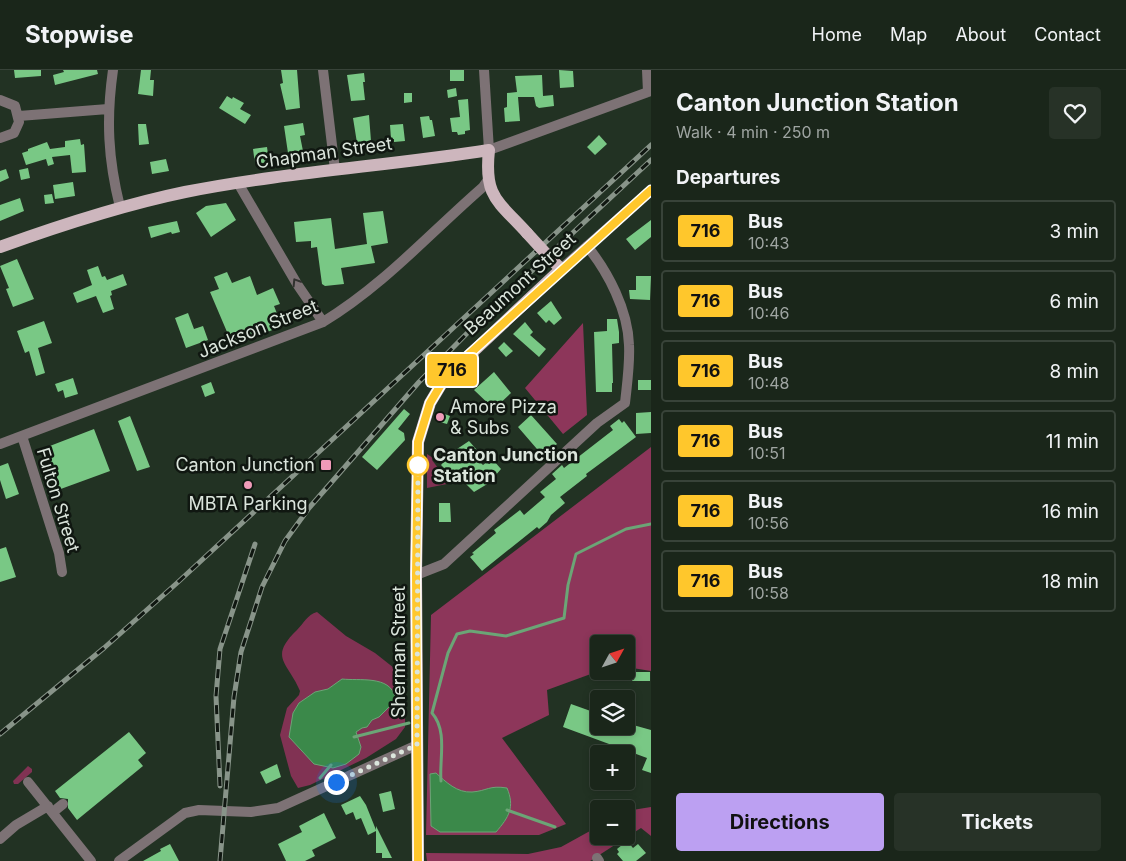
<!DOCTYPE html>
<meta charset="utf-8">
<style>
body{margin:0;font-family:Inter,sans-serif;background:#273227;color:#f1f3f6;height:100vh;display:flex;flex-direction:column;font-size:19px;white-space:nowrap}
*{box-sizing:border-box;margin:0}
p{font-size:16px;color:#9fa5a2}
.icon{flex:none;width:28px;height:28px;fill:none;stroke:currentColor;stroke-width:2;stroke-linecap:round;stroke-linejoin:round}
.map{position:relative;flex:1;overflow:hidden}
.sheet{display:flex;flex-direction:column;background:#1a261a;width:475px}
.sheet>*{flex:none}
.badge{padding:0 10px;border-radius:4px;font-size:18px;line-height:32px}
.needle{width:32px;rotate:50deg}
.controls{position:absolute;left:590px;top:565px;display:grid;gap:10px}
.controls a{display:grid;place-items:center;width:45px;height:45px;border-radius:5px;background:#1a261a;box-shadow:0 2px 8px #0003,0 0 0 1px #384339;font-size:25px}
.you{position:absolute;width:25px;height:25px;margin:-12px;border:4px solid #fff;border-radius:50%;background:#1a73e8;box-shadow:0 0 0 8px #1a73e833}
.map>.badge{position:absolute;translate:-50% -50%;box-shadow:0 0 0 2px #fff}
h2{padding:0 25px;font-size:19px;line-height:45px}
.round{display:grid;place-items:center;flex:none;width:52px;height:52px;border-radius:5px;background:#273227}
.overview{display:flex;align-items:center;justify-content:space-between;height:85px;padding:0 25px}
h1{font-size:24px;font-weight:700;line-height:38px}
.action{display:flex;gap:10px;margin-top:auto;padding:10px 25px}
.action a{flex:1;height:58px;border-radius:5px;background:#bca0f2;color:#111;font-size:20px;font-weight:700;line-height:58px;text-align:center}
.action a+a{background:#273227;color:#f1f3f6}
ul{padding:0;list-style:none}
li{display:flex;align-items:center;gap:15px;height:62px;margin:0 10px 8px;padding:0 15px;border:2px solid #384339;border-radius:5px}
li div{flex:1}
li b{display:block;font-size:19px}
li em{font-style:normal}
li .badge{min-width:55px;font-weight:700;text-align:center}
header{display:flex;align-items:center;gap:30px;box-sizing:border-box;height:70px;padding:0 25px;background:#1a261a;border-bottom:1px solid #384339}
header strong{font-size:24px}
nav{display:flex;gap:28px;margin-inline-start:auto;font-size:18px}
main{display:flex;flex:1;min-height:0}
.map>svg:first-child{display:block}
.green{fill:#813253}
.forest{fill:#8d365a}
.water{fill:#3b894a;stroke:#6ba576}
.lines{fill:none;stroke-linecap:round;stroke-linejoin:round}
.stream{stroke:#6ba576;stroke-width:3}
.building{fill:#79c885}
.minor{stroke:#7d7275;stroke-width:10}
.major{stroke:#cdb6bd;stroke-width:12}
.rail-casing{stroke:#889489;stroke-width:5}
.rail{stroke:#101711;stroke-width:3;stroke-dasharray:9;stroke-linecap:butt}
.major-bridge{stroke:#cdb6bd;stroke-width:12}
.oneway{stroke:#31322f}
.line-casing{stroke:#fff;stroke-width:11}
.line{stroke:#ffc72c;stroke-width:8}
.walk{stroke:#dbe5dc;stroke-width:5;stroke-dasharray:0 9}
.poi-dot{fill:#ef9ab8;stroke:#101711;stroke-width:2}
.stop-dot{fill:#fff;stroke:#ffc72c;stroke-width:2.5}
.labels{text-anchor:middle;stroke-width:5;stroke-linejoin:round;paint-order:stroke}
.street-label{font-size:18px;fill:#dbe5dc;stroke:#101711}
.poi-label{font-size:18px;fill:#dbe5dc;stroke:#101711;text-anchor:start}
.stop-label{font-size:18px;font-weight:bold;fill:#dbe5dc;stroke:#101711;text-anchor:start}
</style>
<header>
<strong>Stopwise</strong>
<nav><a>Home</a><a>Map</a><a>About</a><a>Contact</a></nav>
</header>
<main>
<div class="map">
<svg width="651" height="791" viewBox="0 0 651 791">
<rect width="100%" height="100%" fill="#223223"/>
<path class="green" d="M427,384L433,388L432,390L447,410V414L427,418Z
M317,542L346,566L375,583L394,598L405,629V657L396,669L366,688L310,715L298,718L291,706L280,665L287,638L299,625L300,621C288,592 268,588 297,560C304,553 307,545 317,542Z
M28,696L32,699V702L18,714H14L13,711Z"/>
<path class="forest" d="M583,253L587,345L563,364L525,318Z
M651,377V601L626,597V574H599V601L547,620L549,645L502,668L566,754L539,765H426L431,545Z
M651,737V766L641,758L590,791H427L426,783L528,784L561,777L599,756V766H626V741Z"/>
<path class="water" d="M342,609C359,611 390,605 395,627L393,633L379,647L372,650L367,657L362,658L356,662L361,677L359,684L346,694L333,698L314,694L289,667L293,643L299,633L315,622L328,619Z
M436,703C446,712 457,723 472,722C487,721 489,715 507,718C515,737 509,747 496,762H440L431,756L430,704Z"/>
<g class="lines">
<path class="stream" d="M354,667L409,653
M320,708L331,695
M441,711C439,690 448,661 432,643L448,583L457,564L470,561L506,566L564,548L568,515L576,484L626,459L651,454
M507,740L555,757"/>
</g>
<path class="building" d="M14,0H41V6L15,8Z
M63,0H97L98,4L55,15L53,5L64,2Z
M141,0H151L150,10H154L153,26L138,24Z
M281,0H297L300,38L286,40L280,14L283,13Z
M450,0H464V11H450Z
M559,0L573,1L574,17L560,18Z
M364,3L365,12H363L365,30L351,31L347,5Z
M542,5L543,26L553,25L554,36L539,38L536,36L534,27H518L520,51L505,52L504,38L507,37V23L517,22L515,6Z
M456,18L457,26L448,28L447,20Z
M404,23H412V32L404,33Z
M227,26L232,29L233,27L244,33L240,39L251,45L245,54L219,38Z
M468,29L470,60L465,61V64L458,65L457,62H452L450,48L460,47L458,30Z
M369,45L371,71L357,73L353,48Z
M429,46L430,50H432L435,66L423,68L420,47Z
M303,53L305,65L300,66L303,81L288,83L284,56Z
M138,54H146L149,74L139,75Z
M403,54L405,71L394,72V69H391L390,55Z
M599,65L607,74L595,85L587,77Z
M80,69L81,75L84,74L86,102L72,103L70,85L52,87L54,94L48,96L46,89L26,95L22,83L28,81V79L47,72L50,79L65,77V71Z
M267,77L269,92L255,94L253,79Z
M166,89L169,101L152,104L150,92Z
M28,98L30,108L21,110L19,100Z
M6,99L9,108L0,112V101Z
M73,112L75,126L55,129L53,115Z
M52,124L54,133L45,134L44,125Z
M20,128L24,141L0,151V135Z
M226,133L236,150L211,167L196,143L206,136Z
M383,141L388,173L371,176L375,193L341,198L344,214L325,216L322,214L317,177L311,178V171L296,172L294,152L331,148L335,179L367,174L363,143Z
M651,150V167L635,180L626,169Z
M177,151L180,162L172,164L171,162L151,168L148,157Z
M17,189L34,229L13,237L6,219L9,218L0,196Z
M98,196L102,207L105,206L107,210L123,204L127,215L111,221L112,225L110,226L114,239L103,243L96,226L77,233L73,223L92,215L87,200Z
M227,202L232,213L250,206L257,225L273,218L280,234L274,236L282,256L233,276L210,222L219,219L214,207Z
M636,206H651L650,230L630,229L629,220H636Z
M551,231L562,248L554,255L549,250L546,253L537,243Z
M188,243L194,259L203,256L208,270L186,278L175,248Z
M607,249H617L619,262V273L612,274L613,313H612V322H596L594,262L607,261Z
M44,251L52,273L38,278L45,303L36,306L29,281L25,283L17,261Z
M525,252L533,262L530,265L546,279L539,287L513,264Z
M504,272L513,281L506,287L498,278Z
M494,302L511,323L494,339L474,320Z
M73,308L78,324L65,328L63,320L58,322L55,314Z
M638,310H651V320H638Z
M211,312L215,323L205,327L201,316Z
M404,339L410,344L398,359L404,363L405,370L377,400L362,387Z
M439,342L450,346L447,354L436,351Z
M651,342V363L636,364V343Z
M531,345L557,374L543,386L518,357Z
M130,346L150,397L137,401L118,351Z
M619,349L622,353L624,351L636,367L586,404L587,406L560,427L565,433L551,445L547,452L539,459L537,457L482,501L470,487L474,484L472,483L496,463L494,460L520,440L524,445L545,427L540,422L556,409L552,404L562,395L564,398L613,360L610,356Z
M94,359L110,401L58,420L42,379Z
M469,371L477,380L472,384L483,395L487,392L489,394L494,391L501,399L489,413L474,422L466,414L470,410L461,398L456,402L453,399L449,403L441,395L454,381Z
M8,393L19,424L6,429L0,410V396Z
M439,433H450L451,452H439Z
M6,477L16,507L0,512V479Z
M632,602H650V611H632Z
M571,634L599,644V656H626V653L651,660V703L642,700L647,688L563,657Z
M129,662L146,683L138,690L143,696L77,750L68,738V729L60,728L55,721Z
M277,694L281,707L266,714L260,702Z
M391,721L395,739L383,742L379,724Z
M360,726L366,735L376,760V756L392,788H382V783H376V761L368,765L361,748L356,750L353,742L346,745L341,735Z
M324,743L336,768L312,780L315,786L305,791H286L278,774L302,762L299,756Z
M627,771L633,778L638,774L646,783L636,791H623L617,784L619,782L617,779Z
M170,774L179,791H143L161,781L160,779Z"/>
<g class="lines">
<path class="minor" d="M113,0C106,49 108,89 120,137
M323,0L335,100
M484,0L489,80L651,21
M647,0L648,22
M0,30L15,36L19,52L14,63L0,68
M19,46L108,39
M238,113L297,214L323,252
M561,199L651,120
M22,366L59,483L62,502
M0,374L323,252C384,215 430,163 483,117L488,110
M416,505L444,494L597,353L625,333C627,314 630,294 629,275C628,240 608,202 587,176
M28,712L91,791
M53,742L63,734
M0,769L16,755L48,736
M597,788L599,791
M119,791L185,743L199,740L251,742L278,738L417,675"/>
<path class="major" d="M0,177C61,155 122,135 185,122C286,102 388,96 489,80C484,127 497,130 527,163
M418,791L416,505L418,372L430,333L445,308L561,199L550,188"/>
<g class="rail-casing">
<path id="rail" d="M0,664L104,578L177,513L651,75
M220,716L216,626L220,579L255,474
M220,791L234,627L241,582L262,517L285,471L309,438L419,312L491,239L651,90"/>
</g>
<use href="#rail" class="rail"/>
<path class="major-bridge" d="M527,163L550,188"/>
</g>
<defs><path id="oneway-chevron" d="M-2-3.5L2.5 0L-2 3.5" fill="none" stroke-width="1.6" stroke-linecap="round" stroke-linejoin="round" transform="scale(1.25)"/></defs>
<use class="oneway" href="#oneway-chevron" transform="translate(296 212) rotate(-122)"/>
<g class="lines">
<g class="line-casing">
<path id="line" d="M418,791L416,505L418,372L430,333L445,308L454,298L651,120"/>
</g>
<use href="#line" class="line"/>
<path class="walk" d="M336,712L417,675L418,395"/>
</g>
<g class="poi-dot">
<circle cx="440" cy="347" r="5"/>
<rect x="320" y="389" width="12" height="12" rx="2.5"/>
<circle cx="248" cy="415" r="5"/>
</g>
<circle class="stop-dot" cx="418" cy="395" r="10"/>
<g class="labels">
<g class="street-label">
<text transform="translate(324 83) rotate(-8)" y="6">Chapman Street</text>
<text transform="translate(520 214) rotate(-42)" y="6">Beaumont Street</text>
<text transform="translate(258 259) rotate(-22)" y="6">Jackson Street</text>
<text transform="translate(58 430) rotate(73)" y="6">Fulton Street</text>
<text transform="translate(399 582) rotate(-90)" y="6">Sherman Street</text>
</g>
<g class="poi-label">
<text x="450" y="343">Amore Pizza<tspan x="450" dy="21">&amp; Subs</tspan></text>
<text x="315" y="401" text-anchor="end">Canton Junction</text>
<text x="248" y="440" text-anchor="middle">MBTA Parking</text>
</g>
<g class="stop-label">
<text x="433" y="391">Canton Junction<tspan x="433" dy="21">Station</tspan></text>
</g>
</g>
</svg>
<div class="controls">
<a><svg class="needle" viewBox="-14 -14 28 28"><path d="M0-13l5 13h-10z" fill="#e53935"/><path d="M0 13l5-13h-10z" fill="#9fa5a2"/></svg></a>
<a><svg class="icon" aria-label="layers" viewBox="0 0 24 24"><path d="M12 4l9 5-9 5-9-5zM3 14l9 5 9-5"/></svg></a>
<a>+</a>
<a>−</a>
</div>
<div class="you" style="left:336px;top:712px"></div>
<b class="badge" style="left:452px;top:300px;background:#ffc72c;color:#111">716</b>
</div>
<section class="sheet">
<div class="overview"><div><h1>Canton Junction Station</h1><p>Walk · 4 min · 250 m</p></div><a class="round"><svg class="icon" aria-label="heart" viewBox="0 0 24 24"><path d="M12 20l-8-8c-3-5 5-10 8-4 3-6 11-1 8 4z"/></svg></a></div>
<h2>Departures</h2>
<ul>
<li><span class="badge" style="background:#ffc72c;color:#111">716</span><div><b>Bus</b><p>10:43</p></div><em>3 min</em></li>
<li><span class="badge" style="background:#ffc72c;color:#111">716</span><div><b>Bus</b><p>10:46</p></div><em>6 min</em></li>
<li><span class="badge" style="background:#ffc72c;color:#111">716</span><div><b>Bus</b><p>10:48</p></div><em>8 min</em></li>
<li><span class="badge" style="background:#ffc72c;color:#111">716</span><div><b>Bus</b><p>10:51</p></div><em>11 min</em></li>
<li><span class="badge" style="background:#ffc72c;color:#111">716</span><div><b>Bus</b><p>10:56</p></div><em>16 min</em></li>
<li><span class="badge" style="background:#ffc72c;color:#111">716</span><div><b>Bus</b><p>10:58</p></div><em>18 min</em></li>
</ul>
<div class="action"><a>Directions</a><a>Tickets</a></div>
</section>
</main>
